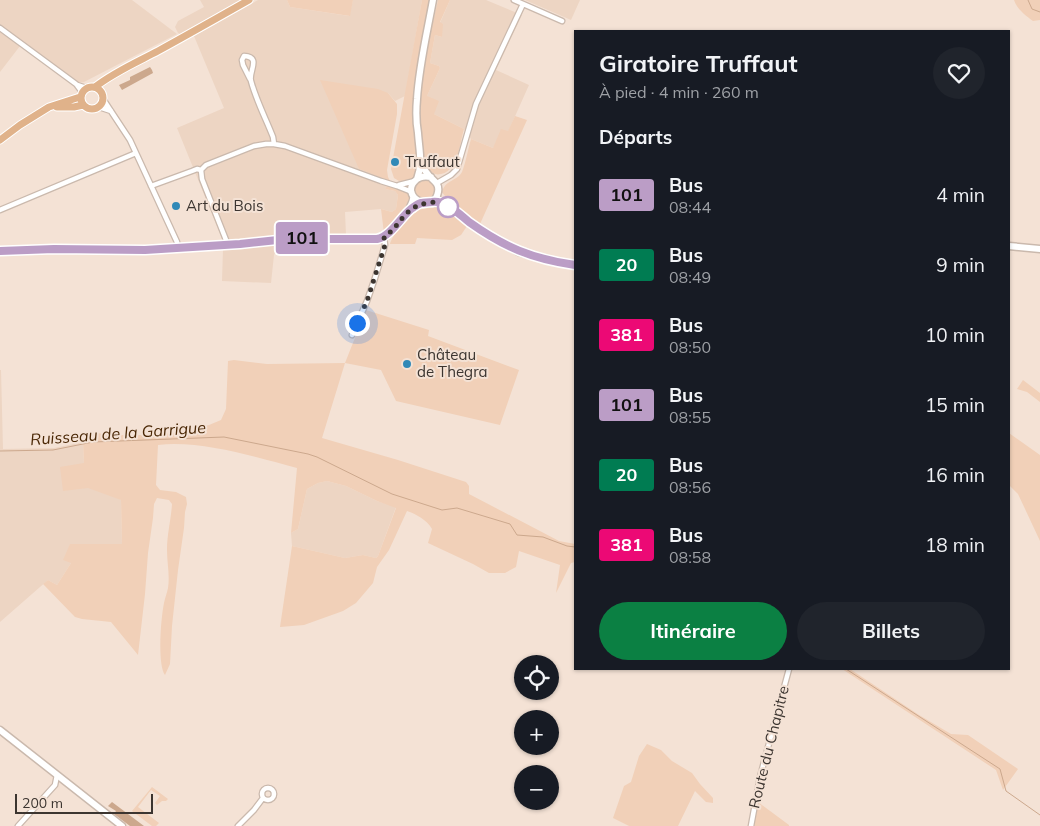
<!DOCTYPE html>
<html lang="fr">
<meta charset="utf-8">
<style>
body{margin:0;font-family:Mulish,sans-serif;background:#20242c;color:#f1f3f6;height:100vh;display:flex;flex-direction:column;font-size:19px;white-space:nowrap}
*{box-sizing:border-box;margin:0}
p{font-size:16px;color:#9ea1a6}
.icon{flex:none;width:28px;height:28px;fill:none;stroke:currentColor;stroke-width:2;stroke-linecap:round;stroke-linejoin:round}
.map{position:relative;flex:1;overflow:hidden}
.side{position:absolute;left:574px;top:30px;width:436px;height:640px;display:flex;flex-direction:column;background:#171b24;border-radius:0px;box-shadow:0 1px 4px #0004}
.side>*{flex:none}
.badge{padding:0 10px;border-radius:4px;font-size:18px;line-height:32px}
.controls{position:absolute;left:514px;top:655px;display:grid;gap:10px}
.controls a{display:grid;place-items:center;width:45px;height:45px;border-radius:50%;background:#171b24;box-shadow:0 1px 4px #0004;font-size:25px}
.scale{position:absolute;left:15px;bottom:12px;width:138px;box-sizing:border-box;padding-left:5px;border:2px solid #3c3530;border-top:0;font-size:14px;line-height:18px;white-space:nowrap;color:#3c3530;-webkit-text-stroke:4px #f4e2d5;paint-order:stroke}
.you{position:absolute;width:25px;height:25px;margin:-12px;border:4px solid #fff;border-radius:50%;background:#1a73e8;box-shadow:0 0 0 8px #1a73e833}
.map>.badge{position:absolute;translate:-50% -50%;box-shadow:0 0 0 2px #fff}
h2{padding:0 25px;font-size:19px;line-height:45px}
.round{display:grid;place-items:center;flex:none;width:52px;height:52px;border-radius:26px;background:#20242c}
.headline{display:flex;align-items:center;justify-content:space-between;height:85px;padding:0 25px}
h1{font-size:24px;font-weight:700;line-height:38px}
.button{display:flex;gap:10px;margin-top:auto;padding:10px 25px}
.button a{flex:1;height:58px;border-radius:30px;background:#0b8043;color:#fff;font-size:20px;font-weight:700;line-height:58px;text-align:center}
.button a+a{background:#20242c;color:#f1f3f6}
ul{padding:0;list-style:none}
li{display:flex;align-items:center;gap:15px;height:70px;padding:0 25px}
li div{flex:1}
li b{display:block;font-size:19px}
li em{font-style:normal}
li .badge{min-width:55px;font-weight:700;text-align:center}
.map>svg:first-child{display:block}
.built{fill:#edd5c3}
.green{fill:#f1d0b8}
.water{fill:#cca88d}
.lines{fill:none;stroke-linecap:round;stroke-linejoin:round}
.stream{stroke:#cca88d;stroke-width:1}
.street-casing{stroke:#cab9ad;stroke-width:7}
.secondary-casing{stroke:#cab9ad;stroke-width:9}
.primary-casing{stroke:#fff;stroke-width:9}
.street{stroke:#fff;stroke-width:4.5}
.secondary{stroke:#fff;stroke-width:6}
.primary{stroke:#e0b28a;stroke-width:7}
.line-casing{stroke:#fff;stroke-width:11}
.line{stroke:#bb9dc6;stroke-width:8}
.walk{stroke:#3c3530;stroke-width:5;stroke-dasharray:0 9}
.poi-dot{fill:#3189b7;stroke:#f4e2d5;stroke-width:2}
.stop-dot{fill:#fff;stroke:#bb9dc6;stroke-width:2.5}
.labels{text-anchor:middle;stroke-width:4;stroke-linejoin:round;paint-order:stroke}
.poi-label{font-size:15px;fill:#3c3530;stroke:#f4e2d5;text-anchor:start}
.street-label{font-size:15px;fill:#3c3530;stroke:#f4e2d5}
.water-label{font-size:16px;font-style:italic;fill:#4a2705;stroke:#f4e2d5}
</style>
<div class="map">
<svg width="1040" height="826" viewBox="0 0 1040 826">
<rect width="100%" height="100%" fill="#f4e2d5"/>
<path class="built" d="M0,0H132L177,34L84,82L71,83L20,46L0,72Z
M200,0H240L180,34L178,33L175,27L178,21L204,7Z
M258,0H287L290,7L349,16L353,0H422L405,96L395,101L388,93L359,169L390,181L385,189L395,191L398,195L396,209L392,212L381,209L345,212L346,235L288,236L223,241L177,128L224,108L194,36Z
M450,0H486L522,15L496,70L529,85L508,132L493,148L471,139L464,129L434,114L427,96L440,68L439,66L430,63L435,35L442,37L440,23Z
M525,0H580L571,20Z
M279,243L274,255L271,283L222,281L223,249Z
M0,370H1L3,449L54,448L83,442L84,463L121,500L122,544H70L71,563L57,585L48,580L0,622Z
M327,481L346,486L377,501L396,507L378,556L376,558L363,555L345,558L292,546L291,533L298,529L307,489L318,483Z"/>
<path class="green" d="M287,0H353L350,16L290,7Z
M422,0H431L415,133L417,172L413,179L404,182L399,181L394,178L391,169Z
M438,0H450L440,22L443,24L442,37L435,35L430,63L439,66L440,68L427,96L439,101L434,114L464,129C461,139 459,157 453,165C450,170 446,173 441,174C422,179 420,138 419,125C417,83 429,41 438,0Z
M1014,0H1040V20L1033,21C1025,15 1017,9 1014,0Z
M320,80L378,89L388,93L397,104V114L387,170L388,177L390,181L359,169Z
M515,116L527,120L480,224L448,200L442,192C445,180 457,181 462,172C466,162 468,149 471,139L493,148L501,129L508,131Z
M415 189a10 10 0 1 1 20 0a10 10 0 1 1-20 0Z
M387,186L401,189L409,193V200L407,208L384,233L381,209L392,212L396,209L398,195L395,191L385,189Z
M437,207L444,210L467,226L461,235L452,240L417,238L415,244H390C392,235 409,216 417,211C422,208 431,208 437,207Z
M366,310L429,330L428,336L519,370L500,425L396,401L381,370L345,363L322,438L398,460L466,482L469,486V494L559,541L575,544V562L571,563L556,593L560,565L519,551L516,567L505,573H489L473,564L428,543L432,529C427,520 416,514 407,511L389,550L377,567L373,583L356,603L343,611L304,625L280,627L292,546L345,558L363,555L376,558L378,556L396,508L377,501L346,486L327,481L318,483L307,489L298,529L291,533L297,468C255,457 201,440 158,445L156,485L160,490L176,492L186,497L187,504L185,512L184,528L178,570L172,626L170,664L165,675C157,664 161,617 164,603C165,598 167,593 168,588C170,575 167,563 167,550C167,534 171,520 172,504L169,500L157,498L154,504L153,518L148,553L145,594L138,655L111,622L82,619L75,617L43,584L48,580L57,585L71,563L63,560L70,544H122L121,500L88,488L63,491L60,467L84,463L83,442L90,431L97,433L111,435H156L186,431L209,425L221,420L226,409L228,361L234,360L267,364L345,363Z
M1023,380L1040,393V402L1027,392L1017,389Z
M1009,433L1040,455V541L1018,494L1009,485Z
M842,669H850L919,715L951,734L968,735L1018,769L1003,790L996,770Z
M647,744L661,750L672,761L692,773L700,784L713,798V803L706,802L695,791L678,826H629L613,818L624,786L631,782L639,756Z
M152,787L168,799L166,801H162L157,805L155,803L160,796L151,790L138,807L159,823L156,826H152L132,811Z
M758,802L789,825V826H754Z"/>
<path class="water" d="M150,67L152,70L153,73L122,90L119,85L130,80V77Z
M112,802L144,826H130L114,814L116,811L108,806Z"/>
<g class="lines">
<path class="stream" d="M1028,0L1032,9L1040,12
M0,451L53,450L93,442L224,437L308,454L317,457L392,494L442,510L457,508L510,524L517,535L543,537L567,546L575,547
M846,669L1000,769L1006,791L1040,815"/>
<g class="street-casing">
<path id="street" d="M514,0L562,21
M0,28L76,84L82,92
M250,79L243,65L242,60L244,56C262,57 248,72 251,81C256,100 266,119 273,137L274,144
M77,85L86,88
M103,99L130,140L177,242L178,248
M99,107L111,111
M437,183L451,175L457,169L476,104L523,4
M399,185L415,181
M151,186L192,171L197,169L201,170
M0,210L136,153
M407,212L422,203
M228,245L202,179L201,170L206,165L211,163L254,146L266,144H274L285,146L381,181L397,186L412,192
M0,251L54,249L145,250L222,245L287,239L380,238C392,235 411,209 413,196
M352,335L367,301L375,278L385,245L384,237
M262 794a6 6 0 1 1 12 0a6 6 0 1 1-12 0Z
M18,826L55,785L57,775
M238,826L254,810L263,798
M751,826L760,777L789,669"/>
</g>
<g class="secondary-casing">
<path id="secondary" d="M421,162C423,166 424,170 427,173C431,180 440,182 438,192C434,216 398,196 416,180C420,176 425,176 431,177
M417,179C423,164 419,149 418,133C416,122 416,110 417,99C419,66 427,33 433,0
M431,202L443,204L493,238L519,252L550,261L575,265
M1009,246L1040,249
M0,730L122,826"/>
</g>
<g class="primary-casing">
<path id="primary" d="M81 98a11 11 0 1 1 22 0a11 11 0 1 1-22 0Z
M95,87C114,72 137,62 158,51C189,34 219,17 249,0
M57,107H74L83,105
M0,140L20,125L49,107L80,97"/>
</g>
<use href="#street" class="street"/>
<use href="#secondary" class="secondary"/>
<use href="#primary" class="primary"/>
</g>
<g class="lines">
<g class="line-casing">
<path id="line" d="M0,251L54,249L145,250L240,244L287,239H377C391,236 400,218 411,209C414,207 417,204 421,203C424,203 429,202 432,202C446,200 459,214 469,222C504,247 532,259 575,265"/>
</g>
<use href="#line" class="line"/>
<path class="walk" d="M357,323L367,301L385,245L384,237C401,226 403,207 427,203C437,201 442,203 450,208L448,207"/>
</g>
<g class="poi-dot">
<circle cx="395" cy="162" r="5"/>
<circle cx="176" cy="206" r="5"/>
<circle cx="407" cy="364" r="5"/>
</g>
<circle class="stop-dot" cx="448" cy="207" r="10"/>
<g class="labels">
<g class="poi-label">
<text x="405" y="167">Truffaut</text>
<text x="186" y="211">Art du Bois</text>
<text x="417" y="360">Château<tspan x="417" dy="17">de Thegra</tspan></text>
</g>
<g class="street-label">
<text transform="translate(769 747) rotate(-76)" y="5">Route du Chapitre</text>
</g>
<g class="water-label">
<text transform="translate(118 433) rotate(-4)" y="6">Ruisseau de la Garrigue</text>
</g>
</g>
</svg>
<div class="controls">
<a><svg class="icon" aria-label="locate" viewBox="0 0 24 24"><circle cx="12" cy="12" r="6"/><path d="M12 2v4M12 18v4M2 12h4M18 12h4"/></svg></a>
<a>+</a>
<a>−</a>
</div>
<div class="scale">200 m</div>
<div class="you" style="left:357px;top:323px"></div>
<b class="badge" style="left:302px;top:238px;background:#bb9dc6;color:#111">101</b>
<section class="side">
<div class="headline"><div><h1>Giratoire Truffaut</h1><p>À pied · 4 min · 260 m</p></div><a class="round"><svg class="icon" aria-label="heart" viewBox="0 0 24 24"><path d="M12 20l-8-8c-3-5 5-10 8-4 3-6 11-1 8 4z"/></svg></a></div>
<h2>Départs</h2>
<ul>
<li><span class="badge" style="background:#bb9dc6;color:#111">101</span><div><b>Bus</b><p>08:44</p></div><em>4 min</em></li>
<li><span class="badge" style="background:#007c52;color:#fff">20</span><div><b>Bus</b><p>08:49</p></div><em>9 min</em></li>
<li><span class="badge" style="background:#ec0975;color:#fff">381</span><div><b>Bus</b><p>08:50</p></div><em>10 min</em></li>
<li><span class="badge" style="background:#bb9dc6;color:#111">101</span><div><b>Bus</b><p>08:55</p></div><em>15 min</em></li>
<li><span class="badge" style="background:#007c52;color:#fff">20</span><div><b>Bus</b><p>08:56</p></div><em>16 min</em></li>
<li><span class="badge" style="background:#ec0975;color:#fff">381</span><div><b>Bus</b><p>08:58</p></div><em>18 min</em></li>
</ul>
<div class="button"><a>Itinéraire</a><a>Billets</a></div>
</section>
</div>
